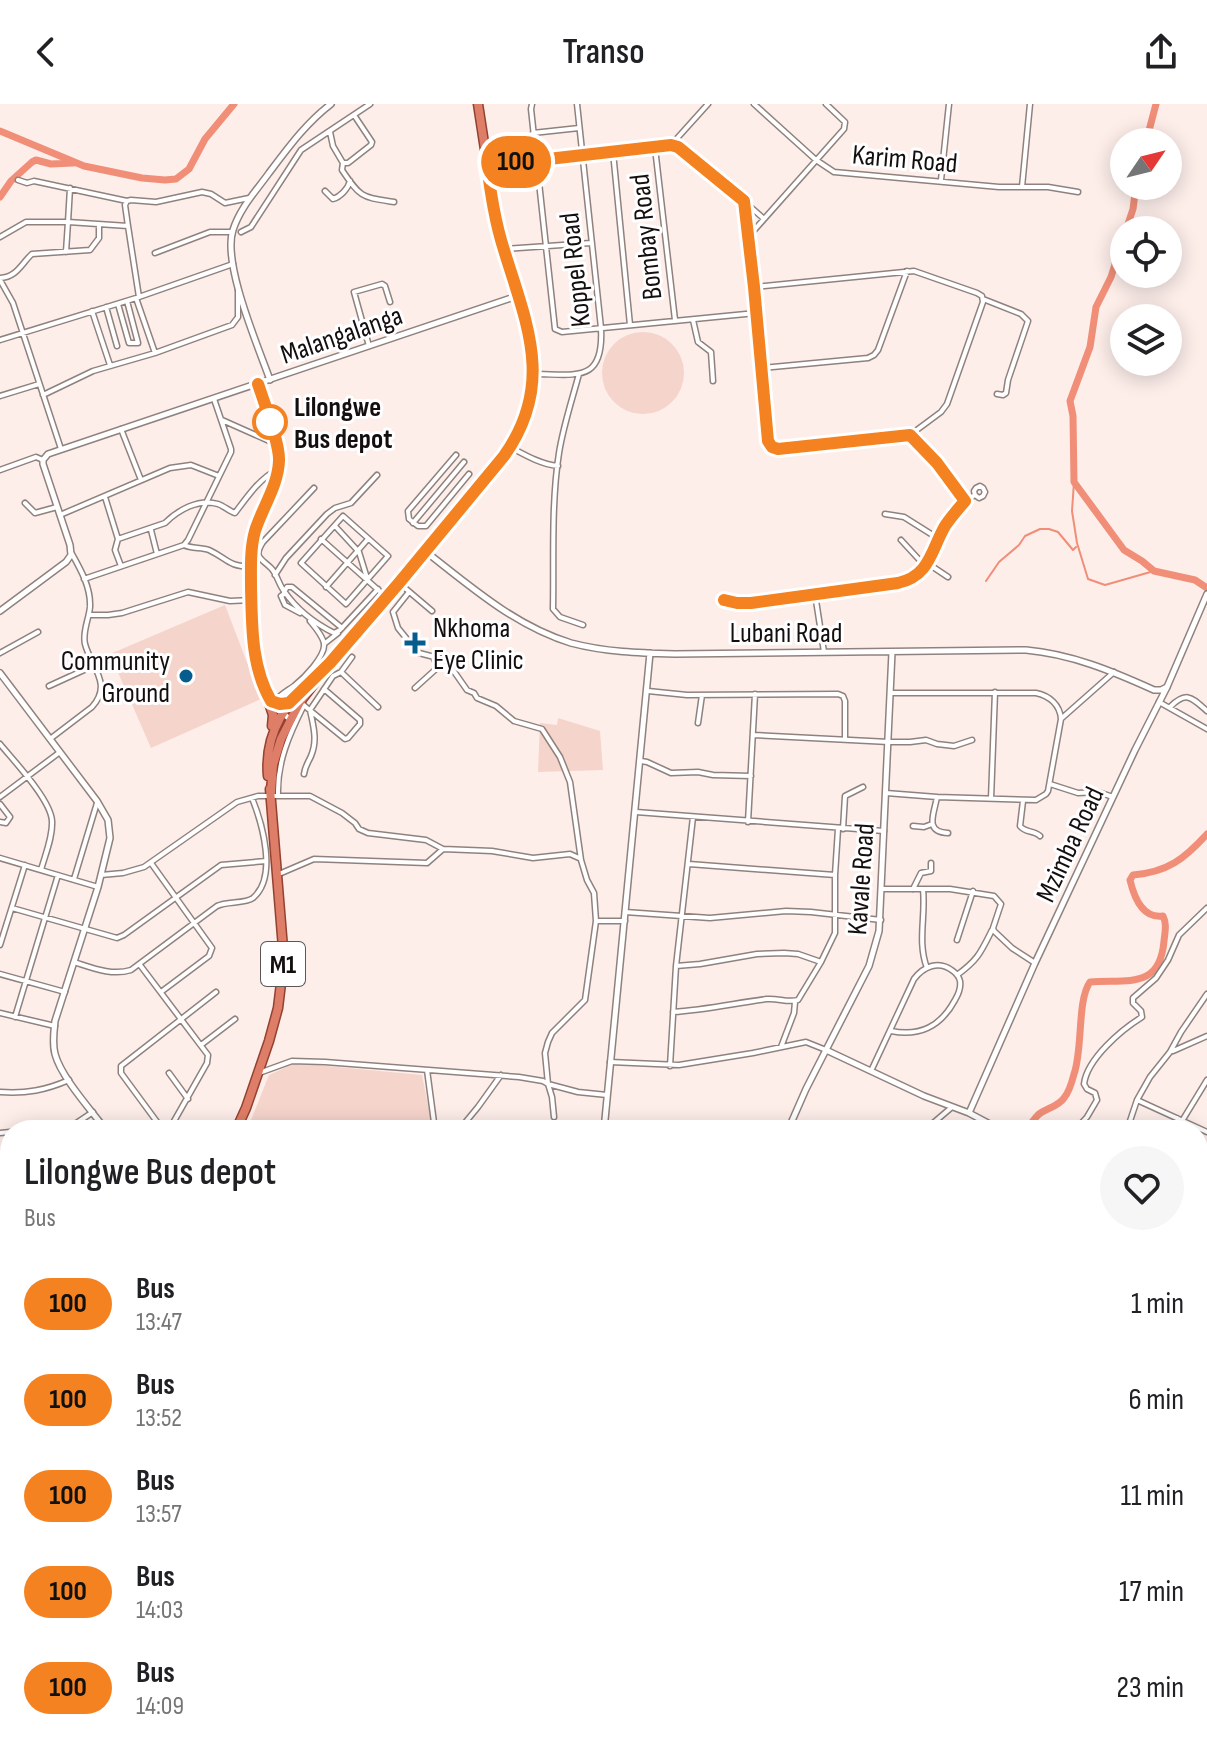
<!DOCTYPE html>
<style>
body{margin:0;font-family:"Sofia Sans Condensed",sans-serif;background:#f6f6f6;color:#202124;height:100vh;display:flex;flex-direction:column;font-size:30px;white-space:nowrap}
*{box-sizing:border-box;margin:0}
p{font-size:26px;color:#757577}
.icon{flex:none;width:44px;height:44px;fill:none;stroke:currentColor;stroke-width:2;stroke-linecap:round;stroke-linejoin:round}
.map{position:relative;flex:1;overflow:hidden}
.side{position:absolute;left:0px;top:1016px;width:1208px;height:634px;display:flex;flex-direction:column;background:#fff;border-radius:32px 32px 0 0;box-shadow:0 4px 20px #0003}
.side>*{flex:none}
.badge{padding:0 16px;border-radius:26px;font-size:28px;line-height:52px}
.needle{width:52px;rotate:55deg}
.buttons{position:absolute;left:1110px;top:24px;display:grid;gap:16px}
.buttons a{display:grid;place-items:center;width:72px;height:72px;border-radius:50%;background:#fff;box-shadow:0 4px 20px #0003;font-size:40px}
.map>.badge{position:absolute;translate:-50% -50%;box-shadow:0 0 0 4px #fff}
.round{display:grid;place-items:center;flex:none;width:84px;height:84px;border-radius:42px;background:#f6f6f6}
.overview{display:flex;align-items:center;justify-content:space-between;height:136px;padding:0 24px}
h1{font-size:38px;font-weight:600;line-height:60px}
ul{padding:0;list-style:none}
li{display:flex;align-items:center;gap:24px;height:96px;padding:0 24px}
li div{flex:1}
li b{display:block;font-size:30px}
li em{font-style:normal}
li .badge{min-width:88px;font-weight:700;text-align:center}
header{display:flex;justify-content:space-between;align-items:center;height:104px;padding:0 24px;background:#fff;font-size:36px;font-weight:600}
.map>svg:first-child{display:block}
.green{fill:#f5d4cc}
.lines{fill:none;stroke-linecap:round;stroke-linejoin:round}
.stream{stroke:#f08e78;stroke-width:2}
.river{stroke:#f08e78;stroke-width:7}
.minor-casing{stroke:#8f827e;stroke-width:7}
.tertiary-casing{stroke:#8f827e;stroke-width:8}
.trunk-casing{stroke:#934230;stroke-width:11}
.minor{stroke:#fff;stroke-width:4}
.tertiary{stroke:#fff;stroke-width:5}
.trunk{stroke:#df7e68;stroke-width:8}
.line-casing{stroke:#fff;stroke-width:18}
.line{stroke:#f58220;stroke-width:12}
.stop-dot{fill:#fff;stroke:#f58220;stroke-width:4}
.poi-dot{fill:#075c8e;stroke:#fff;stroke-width:3}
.labels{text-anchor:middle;stroke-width:6;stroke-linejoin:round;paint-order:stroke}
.shield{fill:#fff;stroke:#5a5756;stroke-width:2}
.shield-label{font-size:26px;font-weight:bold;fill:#140f0e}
.street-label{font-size:28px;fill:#140f0e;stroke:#fff}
.stop-label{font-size:28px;font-weight:bold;fill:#140f0e;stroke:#fff;text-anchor:start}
.poi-label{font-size:28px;fill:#140f0e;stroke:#fff;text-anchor:start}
</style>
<header><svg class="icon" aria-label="back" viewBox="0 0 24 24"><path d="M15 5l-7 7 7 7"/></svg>Transo<svg class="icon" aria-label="share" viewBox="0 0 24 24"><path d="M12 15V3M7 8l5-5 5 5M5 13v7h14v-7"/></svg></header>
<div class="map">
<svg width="1207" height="1649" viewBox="0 0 1207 1649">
<rect width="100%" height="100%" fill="#fdeeea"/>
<path class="green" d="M602 269a41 41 0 1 1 82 0a41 41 0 1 1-82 0Z
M225,501L261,595L151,644L110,550Z
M558,614L600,627L603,666L538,668L540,619L557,621Z
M295,959L422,971L433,1026H247L269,971Z"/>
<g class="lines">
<path class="stream" d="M1074,378L1072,407L1077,439L1088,475L1105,481L1154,467
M986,477L999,458L1019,441L1025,432L1040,425H1049L1058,428L1073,446L1076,443
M551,1649L557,1640"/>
<path class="river" d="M0,27L84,62L142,74L165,76L176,75L189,65L205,35L234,0
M1146,38L1156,0
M0,93L11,77L32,58L36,56L51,60L73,59
M1126,126L1133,105L1136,82
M1124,132L1111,173L1096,203L1090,243L1070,297L1073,312L1074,378L1124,446L1142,457L1154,467L1195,476L1207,484
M1027,1026C1030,1021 1034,1015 1038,1011C1046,1004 1058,1003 1064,994C1069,988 1072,978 1074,970C1083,945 1077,896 1090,878C1127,875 1160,886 1164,837C1165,828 1167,820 1163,812C1142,815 1134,793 1130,776L1133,771C1168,768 1184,755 1207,730
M1106,1640L1111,1649"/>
<g class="minor-casing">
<path id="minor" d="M532,0L531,5L555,225L562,228L756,209
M754,0L816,56L834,68L999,83H1048L1078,88
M330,28L333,42L343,59H348L371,41L372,38L354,11
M533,29L579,24
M671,41L708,0
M655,44L675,216
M613,48L630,221
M343,59L342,66C361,94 361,93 394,98
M487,62L671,41L683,47L744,97L754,183L768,337L774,345L910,331L941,308L947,300L983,198L982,192L977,189L914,167L754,183
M18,76L27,79L34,77L127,97
M941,76L949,0
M1022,83L1030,0
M325,87L333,95C340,93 348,85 350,77
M746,99L763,114
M241,128L251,123L301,46L370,0
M749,132L844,25L845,18L826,0
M0,133L26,118H68L70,84
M506,145L591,139
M66,148L68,118L128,122
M155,149L210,128H232
M0,174C17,173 21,160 32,150L90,146L99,134V121
M0,176L13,199L61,345
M139,193L128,122L125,101L127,97L131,96L156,98L202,88L211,90L225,99L249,94
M136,194L155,249
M983,195L1021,210L1028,217L1008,276L1006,289L1003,291L997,290
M118,200L129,239H138L127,197
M106,203L117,242
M92,207L110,261
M693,216L698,238L711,248L713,277
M0,236L136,194L233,160
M369,242L354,188L382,180L385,182L390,198
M762,264L868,254L874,251L878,246L907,167
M533,270C576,270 604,280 601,224L577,0
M579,270C572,296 563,323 559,349C551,400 554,454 553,505L560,513L583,521
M43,291L93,267L155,249L232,221L238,213V184
M0,292L39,280
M222,316L276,340
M121,325L141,376
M910,331L937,359L965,397
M510,343C525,351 540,360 558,362
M456,351L408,407L409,415L418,422H426L469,370
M0,366L36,353L43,356
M314,384L263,438C253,454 261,454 271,464C277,470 279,481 284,487C297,506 314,519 334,529L340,526L378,485
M105,393L118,435
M25,399L35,409L57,403
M885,410L904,413L939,435
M60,411L170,364L191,361L219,372
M343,412L388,452L346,500L301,459Z
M413,419L464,358
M335,422L359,448L367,474
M151,426L157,450
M321,435L385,492
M901,436L925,462
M184,441C192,445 201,443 209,446C228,455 227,462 251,463
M927,459L948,473
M121,462L115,446L118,435L165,419C178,406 199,394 218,400C224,402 229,407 235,409C247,393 259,375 278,365
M275,471L286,454L327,410L335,404L351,399L377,371
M84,475L184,441L188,436L231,348V345L214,295
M399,479L432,507
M326,483L368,435
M284,488L287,483H292L342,524
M409,488L393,508L398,524L415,545L419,549L446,556L467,586L474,589L477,594L496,602L514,617L542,625L560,653L570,678L581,756L587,776L594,789L596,817L585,896L552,929L548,938L545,949L548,980L578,988L607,991
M284,490L281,492L285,501L300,509
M815,490L824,548
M724,496L737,499H751L898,479C941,469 937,410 975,391L974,387L976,384L980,382L983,384L985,388L983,392L979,394L975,391
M89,511H108L122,509L188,488L230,497L252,496
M324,540L338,529
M0,549L38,528
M341,568L378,603
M49,582L95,561
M415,584L436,565L437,561L433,553
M648,587L687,591L838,590L843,592L845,597V634
M1159,598L1207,625
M273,599C279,591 287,587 294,582C304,574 326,552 324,539C322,531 315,523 310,517
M301,599L345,635L348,634L360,620V616L324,585
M1170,603C1187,586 1192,594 1207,607
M1062,614L1114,568
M698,619L702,591
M754,631L889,638H910L926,636L937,640L954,642L972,636
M50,635L92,603C113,580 91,563 85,540C82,528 89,515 90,503C91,484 81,466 72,450
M0,640C14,657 51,696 52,717C53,733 45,751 41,766
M641,657L647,658L671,669L698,668L713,671L751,672
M304,670C305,662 308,659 311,652C318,636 313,621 310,606L333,572L341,568L352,553
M1050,680L1078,689L1098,688L1113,693
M886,689L937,693L1036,696L1046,690L1048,687L1061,615C1060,601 1050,592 1036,589H891
M278,691C277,658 289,631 304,601
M0,693L60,648
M937,693C934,710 924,728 948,729
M991,695L995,588
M1023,697L1020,722C1025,729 1034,726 1040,732
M0,700L10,713L6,719L0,718
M636,708L884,727
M748,718L755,590
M913,722L924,723L932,720
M843,725L845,692L863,683
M0,754L98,783
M151,759L212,844L209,852L161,888
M689,760L835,771
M279,770L314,755L427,759L443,745
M101,771L123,769L144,763L237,698L258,692H310L342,709L355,719L359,725L368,729L426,736L443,745L492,747L533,754L570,750L579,754
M74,775L97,699
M882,785H950L994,792L1001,800L993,824L994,827L1012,844L1035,859
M913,785L921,769L931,767V759
M923,785C926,812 917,838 927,864
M12,804L117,834L124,831L221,761L266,757
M625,808L710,814L786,807L811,808L881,816
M596,817H625
M957,836L973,787
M0,841L25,761
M74,858C93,864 112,872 131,866L217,802C227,797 245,800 253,794C278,773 262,719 252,694
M140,861L208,951L207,959L169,1026
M676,862L700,860L757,850L784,849L798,850L821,858
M0,870L65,888
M957,871C978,856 981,848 992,826
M673,908C705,906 736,899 767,895C778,894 788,899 798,896L821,858L835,829V771L838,725
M0,909L55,922
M15,913L58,771
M201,941L235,915
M781,943L794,909L795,898
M1173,947L1207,932
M610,958L679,961L753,949L806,938L826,946
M670,962L676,862L693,713
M427,966L435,1026
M871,967L914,875C924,862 939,856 953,867C957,870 959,873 960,877C961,883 958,891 955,896C941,922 921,933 891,927
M169,969L188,995
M259,969L292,957L325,958L519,973L543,977L548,980L552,993L554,1013
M0,988C26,990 46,986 69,976
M1137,996L1207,1028
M1182,1017L1207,976
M790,1020L894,1026
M60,1026L75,1020L93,1008
M163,1026L121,969V962L216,888
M459,1026L478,1003L501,971
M925,1026L952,1003
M1075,1026L1087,1013L1097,996L1095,989L1087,985L1084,980C1087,955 1121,926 1142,913L1141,907L1133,899V894L1156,874L1168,856L1179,831L1207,804
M1127,1026L1137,996L1150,973L1170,948L1181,928L1207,890
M1173,1026L1177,1014
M0,1029L10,1028
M0,1063L10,1062
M0,1089H10
M1198,1092L1207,1060
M0,1147L10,1145
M1198,1200L1207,1194
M1198,1268L1207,1261
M0,1279L10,1293
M2,1282L10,1276
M1198,1338L1207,1333
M1198,1345L1207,1358
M0,1419L10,1418
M1198,1429L1207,1436
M1198,1498L1207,1497
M1198,1612L1207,1606
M32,1640L44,1649
M289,1640L295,1649
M674,1640L686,1649
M795,1640L802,1649
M841,1640L842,1649
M1135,1640V1649
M190,1648L206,1643L216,1649
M56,1649L57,1640
M61,1649L64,1640
M130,1649L131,1640
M427,1649L438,1640
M518,1649L524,1640
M619,1649L629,1640
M771,1649L777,1640
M999,1649L1000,1640
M1186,1649V1640"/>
</g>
<g class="tertiary-casing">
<path id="tertiary" d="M270,276C258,242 222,159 233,126C240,104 256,87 269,69C288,44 306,19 331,0
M258,280L280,355L274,381L257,421L252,443L253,529L257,560L266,589
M425,447C470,482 515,522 571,539C605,548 640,549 675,550L1026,546C1071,550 1112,567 1154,586H1161L1167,583
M0,507L66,458L71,451L70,441L43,360V356L48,350L517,192
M0,569L97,697L108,716L110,734L98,783L55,917C54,928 52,939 55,950C61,973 91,1006 106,1026
M271,598L278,606L290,615
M826,946L924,992L969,1009L1001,1026
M969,1009L1035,859L1135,646L1167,583L1207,490
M604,1026L650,549
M788,1026L806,985L869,862L879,827L892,548
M1198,1257L1207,1266
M0,1532H10
M1198,1541H1207
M379,1640L381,1649"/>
</g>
<g class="trunk-casing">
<path id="trunk" d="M265,587L273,611L272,622
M268,672C264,627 288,595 320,567
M271,688L273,661L281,635L300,598L330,559L490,370L510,343L521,322L532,277L533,251L529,228L496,117L478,0
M236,1026L246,1004L269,937L278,904L282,871L283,844L270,685
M0,1258L10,1251"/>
</g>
<use href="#minor" class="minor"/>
<use href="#tertiary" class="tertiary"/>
<use href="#trunk" class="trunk"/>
</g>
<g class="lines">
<g class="line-casing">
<path id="line" d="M258,280C264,298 280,340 279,357C278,382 262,404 255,427C250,445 251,464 251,483C252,521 251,563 271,597L280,600L289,599L330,559L399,479L504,352C555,280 527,221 504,146C495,118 491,90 487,62L671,41L678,43L744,97L754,183L768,337L772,343L778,345L910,331L937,359L965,397C958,405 951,413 945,422C931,446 930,472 898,479L751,499H737L724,496"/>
</g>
<use href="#line" class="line"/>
</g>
<circle class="stop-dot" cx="270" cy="318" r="16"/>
<g class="poi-dot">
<path d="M411 527h8v8h8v8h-8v8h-8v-8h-8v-8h8z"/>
<circle cx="186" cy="572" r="8"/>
</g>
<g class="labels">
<rect class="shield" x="261" y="838" width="44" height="44" rx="6"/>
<g class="shield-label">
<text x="283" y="869">M1</text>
</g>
<g class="street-label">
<text transform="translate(905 54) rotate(5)" y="10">Karim Road</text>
<text transform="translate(645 133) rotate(-96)" y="10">Bombay Road</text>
<text transform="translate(574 166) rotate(-96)" y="10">Koppel Road</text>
<text transform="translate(341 230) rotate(-19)" y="10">Malangalanga</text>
<text x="786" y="538">Lubani Road</text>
<text transform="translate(1069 740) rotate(-65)" y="10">Mzimba Road</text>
<text transform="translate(860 775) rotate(-86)" y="10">Kavale Road</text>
</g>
<g class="stop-label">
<text x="294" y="312">Lilongwe<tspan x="294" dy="32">Bus depot</tspan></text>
</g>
<g class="poi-label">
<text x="433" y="533">Nkhoma<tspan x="433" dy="32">Eye Clinic</tspan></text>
<text x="170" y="566" text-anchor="end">Community<tspan x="170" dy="32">Ground</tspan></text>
</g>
</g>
</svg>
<div class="buttons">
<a><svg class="needle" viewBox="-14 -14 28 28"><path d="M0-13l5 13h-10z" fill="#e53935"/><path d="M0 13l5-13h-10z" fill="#757577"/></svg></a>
<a><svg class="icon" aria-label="locate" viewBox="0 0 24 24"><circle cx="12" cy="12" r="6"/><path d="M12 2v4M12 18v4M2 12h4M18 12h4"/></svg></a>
<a><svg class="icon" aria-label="layers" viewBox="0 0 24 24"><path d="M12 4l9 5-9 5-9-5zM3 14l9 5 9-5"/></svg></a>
</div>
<b class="badge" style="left:516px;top:58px;background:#f58220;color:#111">100</b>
<section class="side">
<div class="overview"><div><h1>Lilongwe Bus depot</h1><p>Bus</p></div><a class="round"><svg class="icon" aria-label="heart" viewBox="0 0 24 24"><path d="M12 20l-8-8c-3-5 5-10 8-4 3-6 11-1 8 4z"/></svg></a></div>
<ul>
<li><span class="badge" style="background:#f58220;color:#111">100</span><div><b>Bus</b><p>13:47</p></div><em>1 min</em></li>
<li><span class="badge" style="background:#f58220;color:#111">100</span><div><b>Bus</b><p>13:52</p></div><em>6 min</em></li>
<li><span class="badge" style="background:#f58220;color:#111">100</span><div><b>Bus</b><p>13:57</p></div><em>11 min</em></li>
<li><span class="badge" style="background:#f58220;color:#111">100</span><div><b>Bus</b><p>14:03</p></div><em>17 min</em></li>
<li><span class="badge" style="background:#f58220;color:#111">100</span><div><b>Bus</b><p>14:09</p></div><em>23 min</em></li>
</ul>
</section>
</div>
